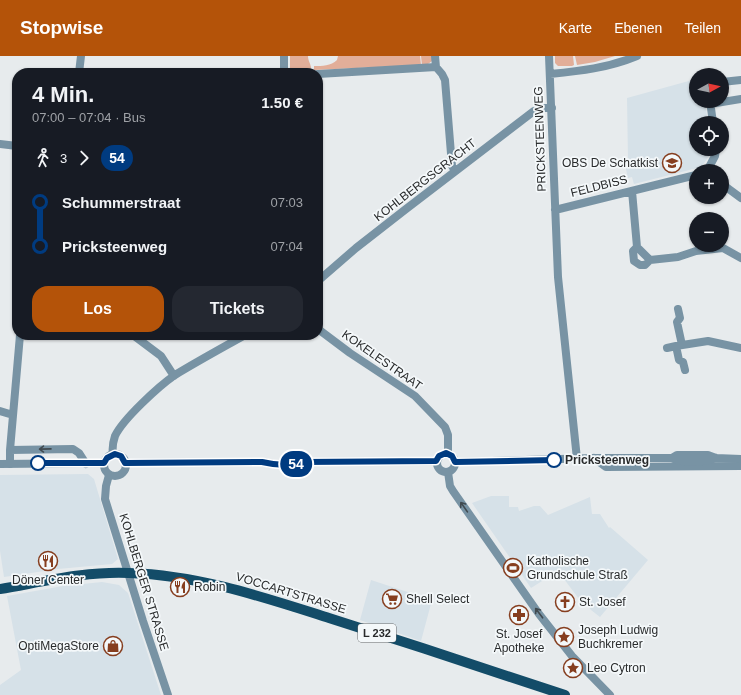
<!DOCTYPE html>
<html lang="de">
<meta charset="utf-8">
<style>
body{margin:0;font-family:Helvetica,sans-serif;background:#242831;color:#f1f3f6;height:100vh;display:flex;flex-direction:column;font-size:15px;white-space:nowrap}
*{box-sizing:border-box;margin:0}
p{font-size:13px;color:#9ea1a6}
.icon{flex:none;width:22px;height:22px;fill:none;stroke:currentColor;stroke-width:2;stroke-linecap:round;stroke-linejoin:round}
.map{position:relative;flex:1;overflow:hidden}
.drawer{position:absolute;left:12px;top:12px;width:311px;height:272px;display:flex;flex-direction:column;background:#171b24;border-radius:16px;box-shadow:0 1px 3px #0004}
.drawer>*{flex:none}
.badge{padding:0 8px;border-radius:13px;font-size:14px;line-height:26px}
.needle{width:26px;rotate:82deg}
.tools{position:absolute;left:689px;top:12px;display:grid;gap:8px}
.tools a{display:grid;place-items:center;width:40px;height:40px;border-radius:50%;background:#171b24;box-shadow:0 1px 3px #0004;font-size:20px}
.map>.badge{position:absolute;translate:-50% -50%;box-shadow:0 0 0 2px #fff}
.legs{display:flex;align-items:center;gap:6px;height:44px;padding:0 20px;font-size:13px}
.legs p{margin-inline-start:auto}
.head{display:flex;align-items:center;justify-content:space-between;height:68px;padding:0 20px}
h1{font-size:22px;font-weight:700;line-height:30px}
.primary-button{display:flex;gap:8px;margin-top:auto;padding:8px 20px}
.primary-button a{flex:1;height:46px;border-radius:16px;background:#b45309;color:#fff;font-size:16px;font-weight:700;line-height:46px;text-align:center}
.primary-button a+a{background:#242831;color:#f1f3f6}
ul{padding:0 20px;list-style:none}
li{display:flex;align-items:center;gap:14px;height:44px;font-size:15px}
li i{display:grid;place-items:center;width:6px;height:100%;margin:0 5px;background:currentColor}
li i::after{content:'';width:10px;height:10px;margin:-5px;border:3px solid;border-radius:50%;background:#171b24}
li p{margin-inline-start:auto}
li:first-child i{background:linear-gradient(#0000 50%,currentColor 0)}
li:last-child i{background:linear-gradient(currentColor 50%,#0000 0)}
header{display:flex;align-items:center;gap:24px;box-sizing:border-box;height:56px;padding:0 20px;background:#b45309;color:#fff}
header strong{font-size:19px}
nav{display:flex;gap:22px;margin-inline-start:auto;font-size:14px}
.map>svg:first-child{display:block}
.built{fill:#d6e1e8}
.green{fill:#e2ae99}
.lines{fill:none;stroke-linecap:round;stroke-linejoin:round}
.minor{stroke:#7893a4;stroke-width:8}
.tertiary{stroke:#7893a4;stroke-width:8}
.primary{stroke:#134c68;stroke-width:10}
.oneway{stroke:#414a50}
.line-1-casing{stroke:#fff;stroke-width:9}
.line-1{stroke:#003b80;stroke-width:6}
.stop-1-dot{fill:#fff;stroke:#003b80;stroke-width:2}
.labels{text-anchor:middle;stroke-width:3.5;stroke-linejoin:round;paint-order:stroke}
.shield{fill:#f4f8fa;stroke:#66686a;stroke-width:1}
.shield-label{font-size:11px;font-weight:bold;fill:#292b2c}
.street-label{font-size:12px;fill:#292b2c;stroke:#f4f8fa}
.poi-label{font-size:12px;fill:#292b2c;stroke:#f4f8fa;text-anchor:start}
.stop-label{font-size:12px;font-weight:bold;fill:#292b2c;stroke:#f4f8fa;text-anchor:start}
</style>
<header>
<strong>Stopwise</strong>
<nav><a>Karte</a><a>Ebenen</a><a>Teilen</a></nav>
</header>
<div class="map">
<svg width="741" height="639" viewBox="0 0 741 639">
<rect width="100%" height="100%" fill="#e7ebed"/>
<path class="built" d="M696,23V45H699V47L705,46L708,67H696V93H711L710,99L701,111L634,128L632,121L628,122L624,105L628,104L627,42Z
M88,418L94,423L118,503L112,508L58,513L4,521L0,495V419Z
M491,440H509V451H518L519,455L534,450H540L548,459L590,441L592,458H600L609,472L610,471L648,504L600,561L591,554L585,546L582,547L558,515L531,532L472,447Z
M371,524L432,544L421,585L360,564Z
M102,526L119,529L128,537L161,639H0V629L21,614L7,540L63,530Z"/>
<path class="green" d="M290,0H308C308,5 311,8 311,12L309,13L310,15L299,16L298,13L293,14L290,12Z
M338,0H420L421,9L314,14V10C322,10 331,10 337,4Z
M421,0H433L432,5L428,8L422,9Z
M555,0H573L574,9L572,10H558L555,7Z
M575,0H615L595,6L577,9Z"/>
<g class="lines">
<path class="minor" d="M435,0L436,11L442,18L445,24L452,110L455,115
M549,0L558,221L577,403
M79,17L81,0
M284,17V0
M318,18L436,11
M550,18C580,15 608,12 637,0
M722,26L741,24
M710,45L713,67
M710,48L741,43
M0,88L17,90
M707,115L715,100L716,93
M722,128L741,142
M632,135L637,191L633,195L634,205L640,209H645L650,204L678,201L696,195L723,192L741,202
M555,154L696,119
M637,191L650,204
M318,225L356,192L406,153L534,55L542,52H552
M678,253L680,262L677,266L682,289
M318,273L350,297L415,340L445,371L448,379V397
M133,279L161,300L174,320
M667,292L676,290
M685,314L683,306L679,304L676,290L708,285L741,292
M0,355L13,359
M10,394L73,393L79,397L86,408
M113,398C112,392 113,386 115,380C123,363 159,330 175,319C198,305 222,292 245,279
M594,402L606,411L741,410
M10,408V394L20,279
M448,416L450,430L453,435L539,558L572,600L610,639
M109,419L106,430L105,443L143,565L168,639"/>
<path class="tertiary" d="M437 407a9 9 0 1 1 18 0a9 9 0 1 1-18 0Z
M104 409a11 11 0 1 1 22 0a11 11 0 1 1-22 0Z
M672,402L677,399H708L716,402L741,403
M672,402C682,408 706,406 716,402
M455,406L594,402H672
M125,407L262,406C275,409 289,410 302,406L436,405
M0,408L104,407"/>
<path class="primary" d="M0,533C42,526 86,515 129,517C198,519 263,541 329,562C408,587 486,613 565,639"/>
</g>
<defs><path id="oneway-shaft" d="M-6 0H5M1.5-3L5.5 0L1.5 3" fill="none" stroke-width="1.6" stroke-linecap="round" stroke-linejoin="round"/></defs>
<g class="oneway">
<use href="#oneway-shaft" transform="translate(45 393) rotate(179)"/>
<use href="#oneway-shaft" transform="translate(464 451) rotate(-125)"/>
<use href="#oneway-shaft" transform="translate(539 557) rotate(-127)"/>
</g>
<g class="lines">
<g class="line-1-casing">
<path id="line-1" d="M38,407H104L107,402L115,398L121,400L125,407L262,406C275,409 289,410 302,406L436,405L439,400L446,397L452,400L455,406L554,404"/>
</g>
<use href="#line-1" class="line-1"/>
</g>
<defs>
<g id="school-ring" transform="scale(1)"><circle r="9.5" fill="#f4f8fa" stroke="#863e1f" stroke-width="1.5"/><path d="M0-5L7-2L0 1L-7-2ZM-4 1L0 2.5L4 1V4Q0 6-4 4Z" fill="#863e1f"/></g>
<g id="restaurant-ring" transform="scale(1)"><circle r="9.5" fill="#f4f8fa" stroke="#863e1f" stroke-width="1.5"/><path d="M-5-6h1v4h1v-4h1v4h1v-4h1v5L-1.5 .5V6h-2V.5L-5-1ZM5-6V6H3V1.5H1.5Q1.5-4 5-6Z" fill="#863e1f"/></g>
<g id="stadium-ring" transform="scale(1)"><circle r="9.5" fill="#f4f8fa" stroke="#863e1f" stroke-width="1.5"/><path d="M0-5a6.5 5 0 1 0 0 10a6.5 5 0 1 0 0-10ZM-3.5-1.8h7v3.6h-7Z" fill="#863e1f"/></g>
<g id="supermarket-ring" transform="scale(1)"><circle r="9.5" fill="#f4f8fa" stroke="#863e1f" stroke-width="1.5"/><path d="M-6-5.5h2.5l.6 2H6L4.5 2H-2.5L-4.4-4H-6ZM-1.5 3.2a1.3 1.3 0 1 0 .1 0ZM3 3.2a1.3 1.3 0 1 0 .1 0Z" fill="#863e1f"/></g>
<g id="church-ring" transform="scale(1)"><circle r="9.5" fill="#f4f8fa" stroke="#863e1f" stroke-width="1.5"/><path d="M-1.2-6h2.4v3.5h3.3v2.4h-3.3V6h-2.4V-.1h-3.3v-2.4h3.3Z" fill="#863e1f"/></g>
<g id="pharmacy-ring" transform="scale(1)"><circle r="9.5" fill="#f4f8fa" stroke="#863e1f" stroke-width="1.5"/><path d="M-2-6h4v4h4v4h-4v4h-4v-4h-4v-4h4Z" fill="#863e1f"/></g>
<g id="sight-ring" transform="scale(1)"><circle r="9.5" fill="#f4f8fa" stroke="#863e1f" stroke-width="1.5"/><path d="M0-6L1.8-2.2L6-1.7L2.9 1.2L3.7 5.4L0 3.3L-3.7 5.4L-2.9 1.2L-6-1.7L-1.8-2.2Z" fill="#863e1f"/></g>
<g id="shop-ring" transform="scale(1)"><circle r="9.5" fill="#f4f8fa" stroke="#863e1f" stroke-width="1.5"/><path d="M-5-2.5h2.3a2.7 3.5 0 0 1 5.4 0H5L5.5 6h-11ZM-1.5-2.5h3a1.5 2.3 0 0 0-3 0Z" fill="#863e1f"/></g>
</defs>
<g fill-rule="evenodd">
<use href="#school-ring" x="672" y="107"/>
<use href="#restaurant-ring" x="48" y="505"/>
<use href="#stadium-ring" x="513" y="512"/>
<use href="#restaurant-ring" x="180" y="531"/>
<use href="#supermarket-ring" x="392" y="543"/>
<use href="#church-ring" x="565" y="546"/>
<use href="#pharmacy-ring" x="519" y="559"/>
<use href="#sight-ring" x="564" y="581"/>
<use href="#shop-ring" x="113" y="590"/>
<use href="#sight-ring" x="573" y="612"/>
</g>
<g class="stop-1-dot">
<circle cx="554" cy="404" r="7"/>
<circle cx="38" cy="407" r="7"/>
</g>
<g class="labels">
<rect class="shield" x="358" y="568" width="38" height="18" rx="3"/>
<g class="shield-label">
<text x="377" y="581">L 232</text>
</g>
<g class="street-label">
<text transform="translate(540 83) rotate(-92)" y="4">PRICKSTEENWEG</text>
<text transform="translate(425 124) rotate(-38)" y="4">KOHLBERGSGRACHT</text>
<text transform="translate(599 130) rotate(-14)" y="4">FELDBISS</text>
<text transform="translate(382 304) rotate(35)" y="4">KOKELESTRAAT</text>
<text transform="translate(144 526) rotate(73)" y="4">KOHLBERGER STRASSE</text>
<text transform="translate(291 537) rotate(17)" y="4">VOCCARTSTRASSE</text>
</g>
<g class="poi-label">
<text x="658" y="111" text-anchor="end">OBS De Schatkist</text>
<text x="527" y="509">Katholische<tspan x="527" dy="14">Grundschule Straß</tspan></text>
<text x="48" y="528" text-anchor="middle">Döner Center</text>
<text x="194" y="535">Robin</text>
<text x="406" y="547">Shell Select</text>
<text x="579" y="550">St. Josef</text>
<text x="578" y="578">Joseph Ludwig<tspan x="578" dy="14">Buchkremer</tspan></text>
<text x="519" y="582" text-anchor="middle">St. Josef<tspan x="519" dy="14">Apotheke</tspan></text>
<text x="99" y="594" text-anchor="end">OptiMegaStore</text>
<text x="587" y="616">Leo Cytron</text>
</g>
<g class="stop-label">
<text x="565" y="408">Pricksteenweg</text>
</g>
</g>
</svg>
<div class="tools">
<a><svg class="needle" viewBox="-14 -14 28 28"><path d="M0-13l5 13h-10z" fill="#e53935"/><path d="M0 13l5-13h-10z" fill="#9ea1a6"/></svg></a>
<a><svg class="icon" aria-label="locate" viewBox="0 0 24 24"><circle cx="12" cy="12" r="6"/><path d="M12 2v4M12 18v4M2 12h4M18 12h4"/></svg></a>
<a>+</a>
<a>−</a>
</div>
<b class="badge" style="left:296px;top:408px;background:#003b80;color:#fff">54</b>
<section class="drawer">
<div class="head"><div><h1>4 Min.</h1><p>07:00 – 07:04 · Bus</p></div><b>1.50 €</b></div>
<div class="legs"><svg class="icon" aria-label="walk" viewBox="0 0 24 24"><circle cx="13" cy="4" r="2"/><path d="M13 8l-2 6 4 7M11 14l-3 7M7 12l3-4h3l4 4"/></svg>3<svg class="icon" aria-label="forward" viewBox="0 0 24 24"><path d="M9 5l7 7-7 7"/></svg><b class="badge" style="background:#003b80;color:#fff">54</b></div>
<ul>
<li><i style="color:#003b80"></i><b>Schummerstraat</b><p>07:03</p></li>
<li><i style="color:#003b80"></i><b>Pricksteenweg</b><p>07:04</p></li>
</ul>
<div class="primary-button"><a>Los</a><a>Tickets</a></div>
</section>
</div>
